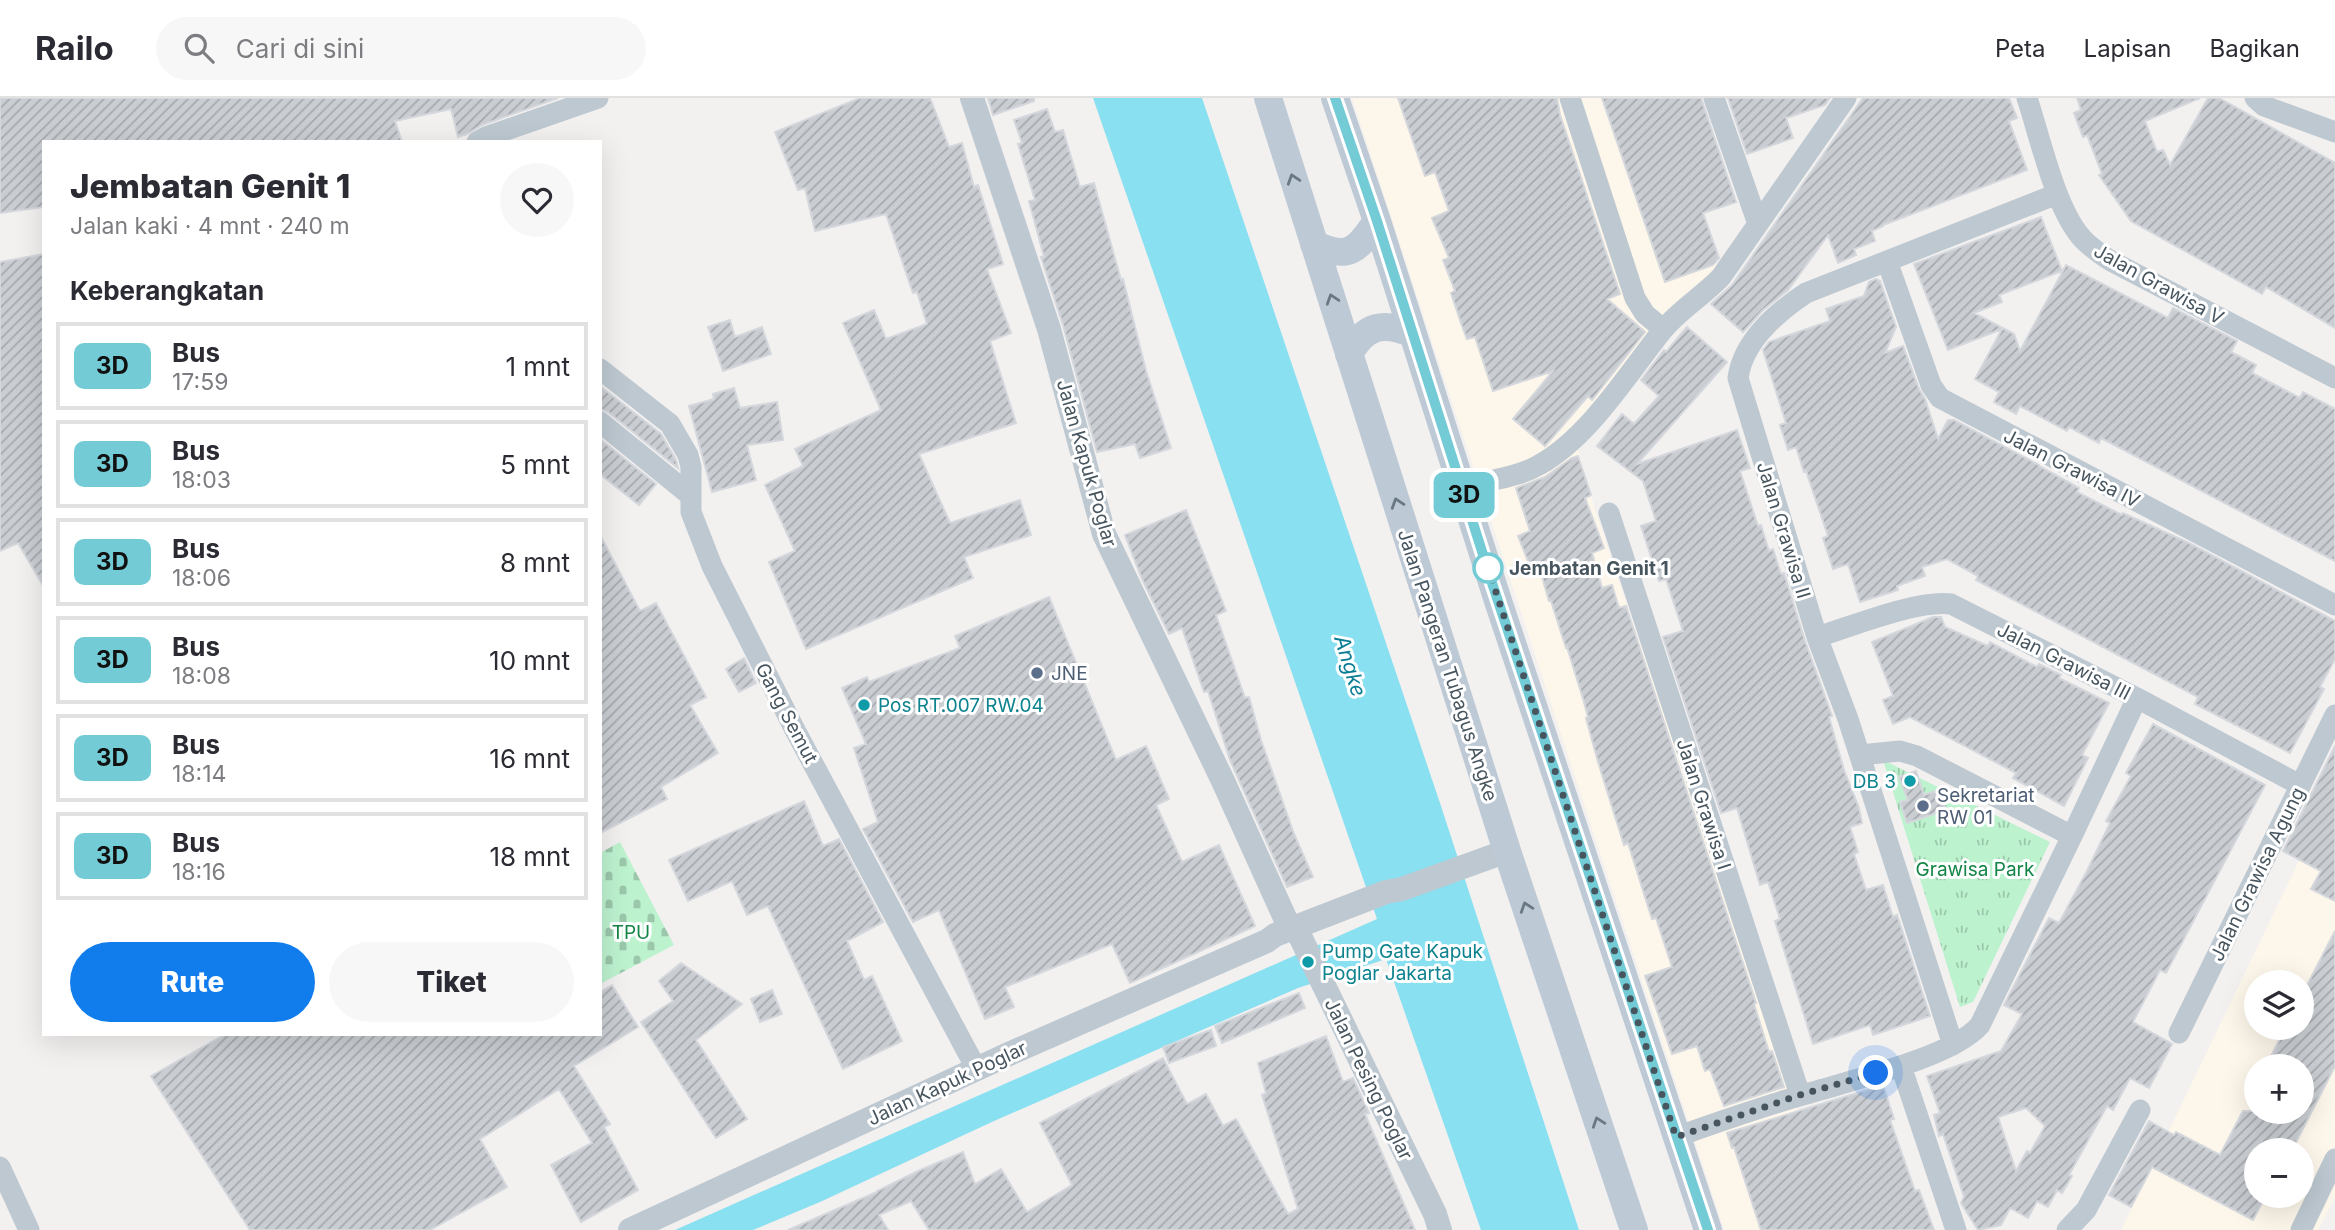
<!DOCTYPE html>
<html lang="id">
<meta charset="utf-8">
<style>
body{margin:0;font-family:Inter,sans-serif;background:#f7f7f7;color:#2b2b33;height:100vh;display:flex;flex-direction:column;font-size:26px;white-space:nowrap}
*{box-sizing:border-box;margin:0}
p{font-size:23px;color:#7c7c81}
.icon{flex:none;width:38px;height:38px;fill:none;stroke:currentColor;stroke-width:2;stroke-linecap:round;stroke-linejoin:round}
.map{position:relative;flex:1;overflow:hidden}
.drawer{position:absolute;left:42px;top:42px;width:560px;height:896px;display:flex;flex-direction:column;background:#fff;border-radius:0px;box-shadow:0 7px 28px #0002}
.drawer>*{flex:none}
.badge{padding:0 14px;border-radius:10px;font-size:24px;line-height:46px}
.controls{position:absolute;left:2244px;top:872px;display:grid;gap:14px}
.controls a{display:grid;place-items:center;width:70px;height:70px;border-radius:50%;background:#fff;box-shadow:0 7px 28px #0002;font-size:35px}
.you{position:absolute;width:35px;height:35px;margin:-18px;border:5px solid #fff;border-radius:50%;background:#1a73e8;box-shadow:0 0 0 10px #1a73e833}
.map>.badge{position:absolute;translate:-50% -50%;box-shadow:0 0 0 4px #fff}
h2{padding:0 28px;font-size:26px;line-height:63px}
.round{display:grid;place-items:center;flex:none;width:74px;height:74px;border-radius:37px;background:#f7f7f7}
.head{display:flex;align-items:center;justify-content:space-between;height:119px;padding:0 28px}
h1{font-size:33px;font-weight:800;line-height:52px}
.cta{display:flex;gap:14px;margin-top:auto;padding:14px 28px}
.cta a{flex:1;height:80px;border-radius:42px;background:#117cec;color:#fff;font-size:28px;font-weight:800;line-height:80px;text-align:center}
.cta a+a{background:#f7f7f7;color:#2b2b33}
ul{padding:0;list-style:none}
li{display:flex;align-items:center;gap:21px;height:88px;margin:0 14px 10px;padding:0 14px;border:4px solid #e1e1e2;border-radius:0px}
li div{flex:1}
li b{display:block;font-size:26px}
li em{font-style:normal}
li .badge{min-width:77px;font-weight:700;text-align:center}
header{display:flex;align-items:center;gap:42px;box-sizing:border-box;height:98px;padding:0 35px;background:#fff;border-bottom:2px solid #e1e1e2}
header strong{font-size:33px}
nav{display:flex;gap:38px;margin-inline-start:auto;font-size:24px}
.search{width:490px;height:63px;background:#f7f7f7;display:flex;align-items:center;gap:18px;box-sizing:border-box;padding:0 24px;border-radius:38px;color:#7c7c81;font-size:26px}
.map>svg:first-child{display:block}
.commercial{fill:#fdf6ea;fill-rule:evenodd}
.cemetery{fill:url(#cemetery-stones)}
.park{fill:url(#park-tufts)}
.water{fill:#88e0f0}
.building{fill:url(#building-hatch);stroke:#d4d7dc;stroke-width:2;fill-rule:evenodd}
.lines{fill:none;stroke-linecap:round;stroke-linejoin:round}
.minor{stroke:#bdc8d0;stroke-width:21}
.tertiary{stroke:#bdc8d0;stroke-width:24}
.secondary{stroke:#bdcad5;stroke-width:28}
.oneway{stroke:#6a7882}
.line-casing{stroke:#fff;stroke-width:16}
.line{stroke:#73cbd5;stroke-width:10}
.walk{stroke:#47555f;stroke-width:7;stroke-dasharray:0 12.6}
.stop-dot{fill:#fff;stroke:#73cbd5;stroke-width:3.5}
.service-dot{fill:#5c6f8a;stroke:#fff;stroke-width:2.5}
.culture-dot{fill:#0f9aa8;stroke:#fff;stroke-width:2.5}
.labels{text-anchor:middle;stroke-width:6;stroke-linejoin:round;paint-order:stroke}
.street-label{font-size:19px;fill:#47555f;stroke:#fff}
.stop-label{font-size:19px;font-weight:bold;fill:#47555f;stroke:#fff;text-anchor:start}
.service-label{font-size:19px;fill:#4e5e75;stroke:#fff;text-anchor:start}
.culture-label{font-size:19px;fill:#0d838f;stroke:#fff;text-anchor:start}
.park-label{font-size:19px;fill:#138546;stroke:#fff}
.water-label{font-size:21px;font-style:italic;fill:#087d93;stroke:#fff}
</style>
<header>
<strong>Railo</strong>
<div class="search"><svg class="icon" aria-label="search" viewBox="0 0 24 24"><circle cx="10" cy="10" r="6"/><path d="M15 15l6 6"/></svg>Cari di sini</div>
<nav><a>Peta</a><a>Lapisan</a><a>Bagikan</a></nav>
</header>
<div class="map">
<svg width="2335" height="1132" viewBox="0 0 2335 1132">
<defs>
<pattern id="cemetery-stones" width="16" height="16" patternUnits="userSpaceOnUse" patternTransform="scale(1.75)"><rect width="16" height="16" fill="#bdf2cf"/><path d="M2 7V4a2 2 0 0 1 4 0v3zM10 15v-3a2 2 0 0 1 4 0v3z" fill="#9bc7ab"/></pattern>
<pattern id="park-tufts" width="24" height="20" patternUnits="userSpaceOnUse" patternTransform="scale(1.75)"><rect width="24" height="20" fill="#bdf2cf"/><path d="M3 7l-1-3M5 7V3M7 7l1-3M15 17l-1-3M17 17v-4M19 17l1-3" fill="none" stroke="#9bc7ab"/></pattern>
<pattern id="building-hatch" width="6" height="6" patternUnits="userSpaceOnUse" patternTransform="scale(1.75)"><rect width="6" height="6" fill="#caced3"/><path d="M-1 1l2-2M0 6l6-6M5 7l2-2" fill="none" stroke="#a6aaae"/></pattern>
</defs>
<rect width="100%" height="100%" fill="#f3f0f0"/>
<path class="commercial" d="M1352,0H1662L1718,171L1574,338L1596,415L1838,1132H1724Z
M2335,688V1100L2318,1132H2121ZM2256,884H2301V929H2256ZM2256,968H2301V1013H2256ZM2256,1052H2301V1097H2256Z"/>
<path class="cemetery" d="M620,744L674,847L600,886V755Z"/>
<path class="park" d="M1883,662L2050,744L1973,904L1960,909Z"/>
<path class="water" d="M1093,0H1202L1441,708L1579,1132H1481L1386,861L1298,890L994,1023L820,1104L753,1132H675L1377,821Z"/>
<path class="building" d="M0,0H558L482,27L467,36L458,39L451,11L395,23L402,44H44V109L0,115Z
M860,0H930L949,49L962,45L974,89L978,87L1003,166L987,171L1011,235L990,243L1016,325L919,356L950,425L1020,402L1031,437L964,459L973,480L806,551L769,464L795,453L765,387L803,368L795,351L881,312L843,225L874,212L886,241L927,226L917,194L913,195L886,116L815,133L805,90L798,92L775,34Z
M988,0H1034V3L993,17Z
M1398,0H1557L1560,17L1620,196L1607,201L1645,234L1592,302L1588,298L1545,348L1513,321L1553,273L1493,293L1475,239L1467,241L1461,225L1451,195L1455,193L1443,162L1449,160L1432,120L1449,113L1435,74L1425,78Z
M1602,0H1701L1736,104L1703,115L1719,160L1713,167L1665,184Z
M1728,0H1830L1825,7L1786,20L1793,40L1747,56Z
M1863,0H2009L2017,20L2009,23L2027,72L1883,127V128L1872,133L1875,143L1854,151L1856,157L1838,165L1828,137L1788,192L1763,212L1743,234L1711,206L1732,187Z
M2077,0H2200L2145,23L2157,54L2163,52L2170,67L2208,0H2219L2335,65V230L2266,189L2262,196L2131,123L2099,77L2102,76L2087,37L2083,39L2074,15L2081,12Z
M1047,11L1055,34L1063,32L1080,89L1094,85L1121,182L1123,181L1146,273L1171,350L1140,360L1135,346L1097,354L1063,227L1041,159H1044L1029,103L1035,102L1018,46L1022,45L1014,22Z
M2041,119L2062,173L1999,197L2002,204L1974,215L2014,236L2020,253L2066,167L2168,220L2173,210L2237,243L2231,254L2256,267L2252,275L2300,300L2303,294L2335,311V463L2101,340L2099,345L2069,329L2067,333L2020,308L2016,316L1994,304L1999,294L1975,281L2002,231L1948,252L1914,166Z
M44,156V489L18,445L0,453V164Z
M1876,181L1880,183L1896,229L1885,255L1903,248L1919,291L1925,301L1938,341L1948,322H1954L2039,367V368L2079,390L2077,394L2122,417L2123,415L2189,445L2335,523V561L2320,589L2324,591L2290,655L2195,606L2198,599L1976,482L1978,478L1947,461L1922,469L1925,478L1897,488L1898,492L1860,504L1848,466L1833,471L1823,440L1828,438L1806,373L1804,374L1796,349L1788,352L1780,327L1786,325L1763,252L1769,244L1830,223L1826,211L1864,198L1869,184Z
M730,222L735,239L762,229L771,256L723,273L708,229Z
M1687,229L1727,264L1637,366L1737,332L1750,370L1740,373L1758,428L1761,427L1769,453L1773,451L1781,476L1784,475L1805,543L1832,618L1829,619L1844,672L1859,710L1862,725L1850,729L1858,754L1854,756L1866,792L1883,787L1893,819L1897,817L1930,918L1873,937L1870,927L1813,946L1775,823L1780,821L1768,784L1760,787L1737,710L1721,715L1663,539L1683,533L1666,481L1659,483L1641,428L1656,423L1643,383L1597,348L1622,316L1634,326L1659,298L1641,282L1664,252L1666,254Z
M600,288L661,336L676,362L678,370L608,314L600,311Z
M734,290L740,310L777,304L783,342L747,347L756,382L712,394L689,308L714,301L713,296Z
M600,341L656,386L639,407L600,376Z
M1578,358L1591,397L1585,400L1604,450L1592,455L1602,490L1612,487L1619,510L1626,508L1756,905L1754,906L1769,954L1772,953L1784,989L1724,1008L1710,971L1705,973L1697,948L1672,956L1645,878L1672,869L1656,820L1652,821L1628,745L1624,747L1598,664L1586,620L1588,619L1584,604L1567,549L1566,550L1551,503H1549L1541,475L1534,478L1518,438L1530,433L1516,390L1545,379L1572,360Z
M1186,412L1226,513L1216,517L1245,600L1249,599L1261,642L1294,736L1313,779L1287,789L1230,662L1208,593L1204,594L1182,530L1169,536L1142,481L1125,437Z
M600,437L640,513L656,505L706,599L690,607L718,655L661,689L667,701L600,735Z
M1049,499L1116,662L1146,648L1169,701L1156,707L1182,764L1219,747L1255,828L1130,885L1112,846L1005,889L1014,909L985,921L939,812L913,824L863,731L878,724L854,650L866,646L842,590L867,579L869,584L960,550L955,538Z
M1933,519H1941L1945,529L1988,548L1990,544L2037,569L2039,566L2061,577L2059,580L2109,605L2082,657L2088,660L2064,708L2013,680L2016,675L1910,619L1893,626L1883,602L1893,598L1872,544Z
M744,560L756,585L739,594L726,571Z
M2153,626L2265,687L2166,875L2160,872L2133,924L2172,946L2149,990L2130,980L2113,1012L2107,1008L2069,1077L2072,1078L2062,1095L2057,1092L2048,1109L2037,1103L2028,1120L2010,1110L2001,1127L1978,1132L1961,1105L1964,1099L1943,1036L1939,1038L1934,1017L1940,1015L1927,978L2001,953L2022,916L2004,907L2049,820L2059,825L2087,773L2110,725L2106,723L2131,678L2126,675ZM2026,1010L2045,1028L2030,1055L2027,1053L2016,1073L1998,1019Z
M2335,648V803L2311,791L2321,773L2283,753Z
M1916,673L1924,697L1939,692L1946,712L1907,725L1900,704L1908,702L1899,679Z
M804,703L823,748L839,741L883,824L847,843L864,882L872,878L902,943L843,971L768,808L747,817L732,783L688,803L669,762Z
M2335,833V968L2292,1052H2256V1097H2266L2253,1122L2152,1069L2131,1109L2109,1097L2149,1023L2174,1037L2176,1034L2220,1057L2243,1013H2301V968H2266L2286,929H2301V899Z
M681,865L742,906L696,942L747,1021L716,1040L641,924L673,903L659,883Z
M612,887L638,929L574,968L610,1026L604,1029L638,1092L581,1124L551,1067L592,1045L559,991L480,1041L507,1089L430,1132H250L151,978L226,936H600V894Z
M772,892L782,916L760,924L751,901Z
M1299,895L1305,910L1222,945L1215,928Z
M1211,932L1216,948L1169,965L1163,949Z
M1326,938L1343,984L1353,980L1369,1015L1365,1016L1415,1132H929L911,1103L879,1117L888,1132H788L877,1094V1093L918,1073L963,1054L975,1086L1001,1071L1027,1114L1072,1087L1040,1025L1163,960L1187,1006L1206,996L1223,1028L1236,1021L1288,1116L1298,1111L1262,997L1266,995L1258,965Z
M1883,987L1894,1021L1890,1022L1915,1093L1919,1092L1934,1132H1761L1734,1049L1732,1050L1727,1035Z"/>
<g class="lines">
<path class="minor" d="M1570,0L1635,200L1645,216L1663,231
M1714,0L1758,126
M2027,0C2040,39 2055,109 2081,139C2089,149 2101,156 2111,163L2335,280
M2255,0L2264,8L2335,34
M477,44L486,39L598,0
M1887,163L1931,287L1940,300L2335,507
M600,271L670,326L688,357L691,369V414L712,468L795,632L977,972
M600,324L690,397
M1462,390C1487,382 1517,380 1539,367C1589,339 1627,277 1662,233C1679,212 1703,198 1721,179L1846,0
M1609,415L1800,997
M1817,539C1853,528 1916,502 1951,506L2137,600L2300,687
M1860,657L1900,653L1917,658L2072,738
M2179,935L2335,617
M1953,947L1848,621L1817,539L1738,280C1743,243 1776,215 1806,195L2057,96
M1901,968L1956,1132
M1676,1039C1718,1024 1761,1009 1803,997C1847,983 1952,960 1980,927L2072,738L2137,600
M0,1069L29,1132
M2067,1132L2086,1112L2140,1012
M2301,1132L2335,1061"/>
<path class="tertiary" d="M972,0L1049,231L1104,436L1223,683L1290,831
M1296,830L1435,1116L1440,1132
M630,1132L1011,955L1267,843L1275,837L1386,794L1402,791L1507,753"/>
<path class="secondary" d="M1268,0L1507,753L1634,1132
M1335,0L1377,123L1499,506L1708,1132
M1314,146C1348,163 1358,152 1377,123
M1349,256C1365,227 1383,223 1413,236"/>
</g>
<defs><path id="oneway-chevron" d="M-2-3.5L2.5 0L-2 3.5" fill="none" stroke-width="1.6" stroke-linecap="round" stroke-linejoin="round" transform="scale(1.75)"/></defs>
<g class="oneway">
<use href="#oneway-chevron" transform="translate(1293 81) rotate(-108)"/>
<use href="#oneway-chevron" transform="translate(1332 201) rotate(-108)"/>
<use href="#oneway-chevron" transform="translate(1397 405) rotate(-108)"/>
<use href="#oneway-chevron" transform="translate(1526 809) rotate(-109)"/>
<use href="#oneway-chevron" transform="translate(1598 1024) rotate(-109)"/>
</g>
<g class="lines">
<g class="line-casing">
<path id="line" d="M1335,0L1377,123L1493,488L1708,1132"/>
</g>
<use href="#line" class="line"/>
<path class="walk" d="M1488,470L1676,1039L1800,997L1876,975"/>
</g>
<circle class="stop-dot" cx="1488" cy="470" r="14"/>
<g class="service-dot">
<circle cx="1037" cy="575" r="7"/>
<circle cx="1923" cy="708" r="7"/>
</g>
<g class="culture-dot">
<circle cx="864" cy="607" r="7"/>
<circle cx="1910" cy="683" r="7"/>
<circle cx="1308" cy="864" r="7"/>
</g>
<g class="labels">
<g class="street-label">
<text transform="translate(2159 186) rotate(29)" y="7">Jalan Grawisa V</text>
<text transform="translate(1087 365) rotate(74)" y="7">Jalan Kapuk Poglar</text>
<text transform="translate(2072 370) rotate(27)" y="7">Jalan Grawisa IV</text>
<text transform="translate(1784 432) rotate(73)" y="7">Jalan Grawisa II</text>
<text transform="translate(2064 563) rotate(27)" y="7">Jalan Grawisa III</text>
<text transform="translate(1448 567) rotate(72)" y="7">Jalan Pangeran Tubagus Angke</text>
<text transform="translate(787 615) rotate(62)" y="7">Gang Semut</text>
<text transform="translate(1704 706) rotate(72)" y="7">Jalan Grawisa I</text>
<text transform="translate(2257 776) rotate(-64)" y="7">Jalan Grawisa Agung</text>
<text transform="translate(1369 981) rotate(64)" y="7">Jalan Pesing Poglar</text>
<text transform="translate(947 985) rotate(-25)" y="7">Jalan Kapuk Poglar</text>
</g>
<g class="stop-label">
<text x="1509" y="477">Jembatan Genit 1</text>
</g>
<g class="service-label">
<text x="1051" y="582">JNE</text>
<text x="1937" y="704">Sekretariat<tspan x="1937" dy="22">RW 01</tspan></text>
</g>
<g class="culture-label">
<text x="878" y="614">Pos RT.007 RW.04</text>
<text x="1896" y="690" text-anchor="end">DB 3</text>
<text x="1322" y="860">Pump Gate Kapuk<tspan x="1322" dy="22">Poglar Jakarta</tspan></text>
</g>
<g class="park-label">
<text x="1975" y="778">Grawisa Park</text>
<text x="631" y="841">TPU</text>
</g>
<g class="water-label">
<text transform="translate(1350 568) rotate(73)" y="7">Angke</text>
</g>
</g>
</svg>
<div class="controls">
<a><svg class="icon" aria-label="layers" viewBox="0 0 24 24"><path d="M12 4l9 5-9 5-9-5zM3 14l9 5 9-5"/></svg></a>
<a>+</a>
<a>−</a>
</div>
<div class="you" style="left:1876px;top:975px"></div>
<b class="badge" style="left:1464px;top:397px;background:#73cbd5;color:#111">3D</b>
<section class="drawer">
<div class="head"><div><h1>Jembatan Genit 1</h1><p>Jalan kaki · 4 mnt · 240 m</p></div><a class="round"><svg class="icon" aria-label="heart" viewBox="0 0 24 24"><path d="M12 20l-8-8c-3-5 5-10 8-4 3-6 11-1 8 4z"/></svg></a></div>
<h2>Keberangkatan</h2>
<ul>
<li><span class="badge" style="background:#73cbd5;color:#111">3D</span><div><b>Bus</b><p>17:59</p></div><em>1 mnt</em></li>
<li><span class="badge" style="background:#73cbd5;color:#111">3D</span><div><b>Bus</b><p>18:03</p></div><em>5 mnt</em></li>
<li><span class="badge" style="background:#73cbd5;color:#111">3D</span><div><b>Bus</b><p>18:06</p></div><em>8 mnt</em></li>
<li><span class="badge" style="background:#73cbd5;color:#111">3D</span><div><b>Bus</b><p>18:08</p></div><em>10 mnt</em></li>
<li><span class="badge" style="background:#73cbd5;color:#111">3D</span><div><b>Bus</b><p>18:14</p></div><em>16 mnt</em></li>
<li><span class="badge" style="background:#73cbd5;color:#111">3D</span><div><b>Bus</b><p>18:16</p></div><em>18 mnt</em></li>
</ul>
<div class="cta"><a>Rute</a><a>Tiket</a></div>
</section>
</div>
